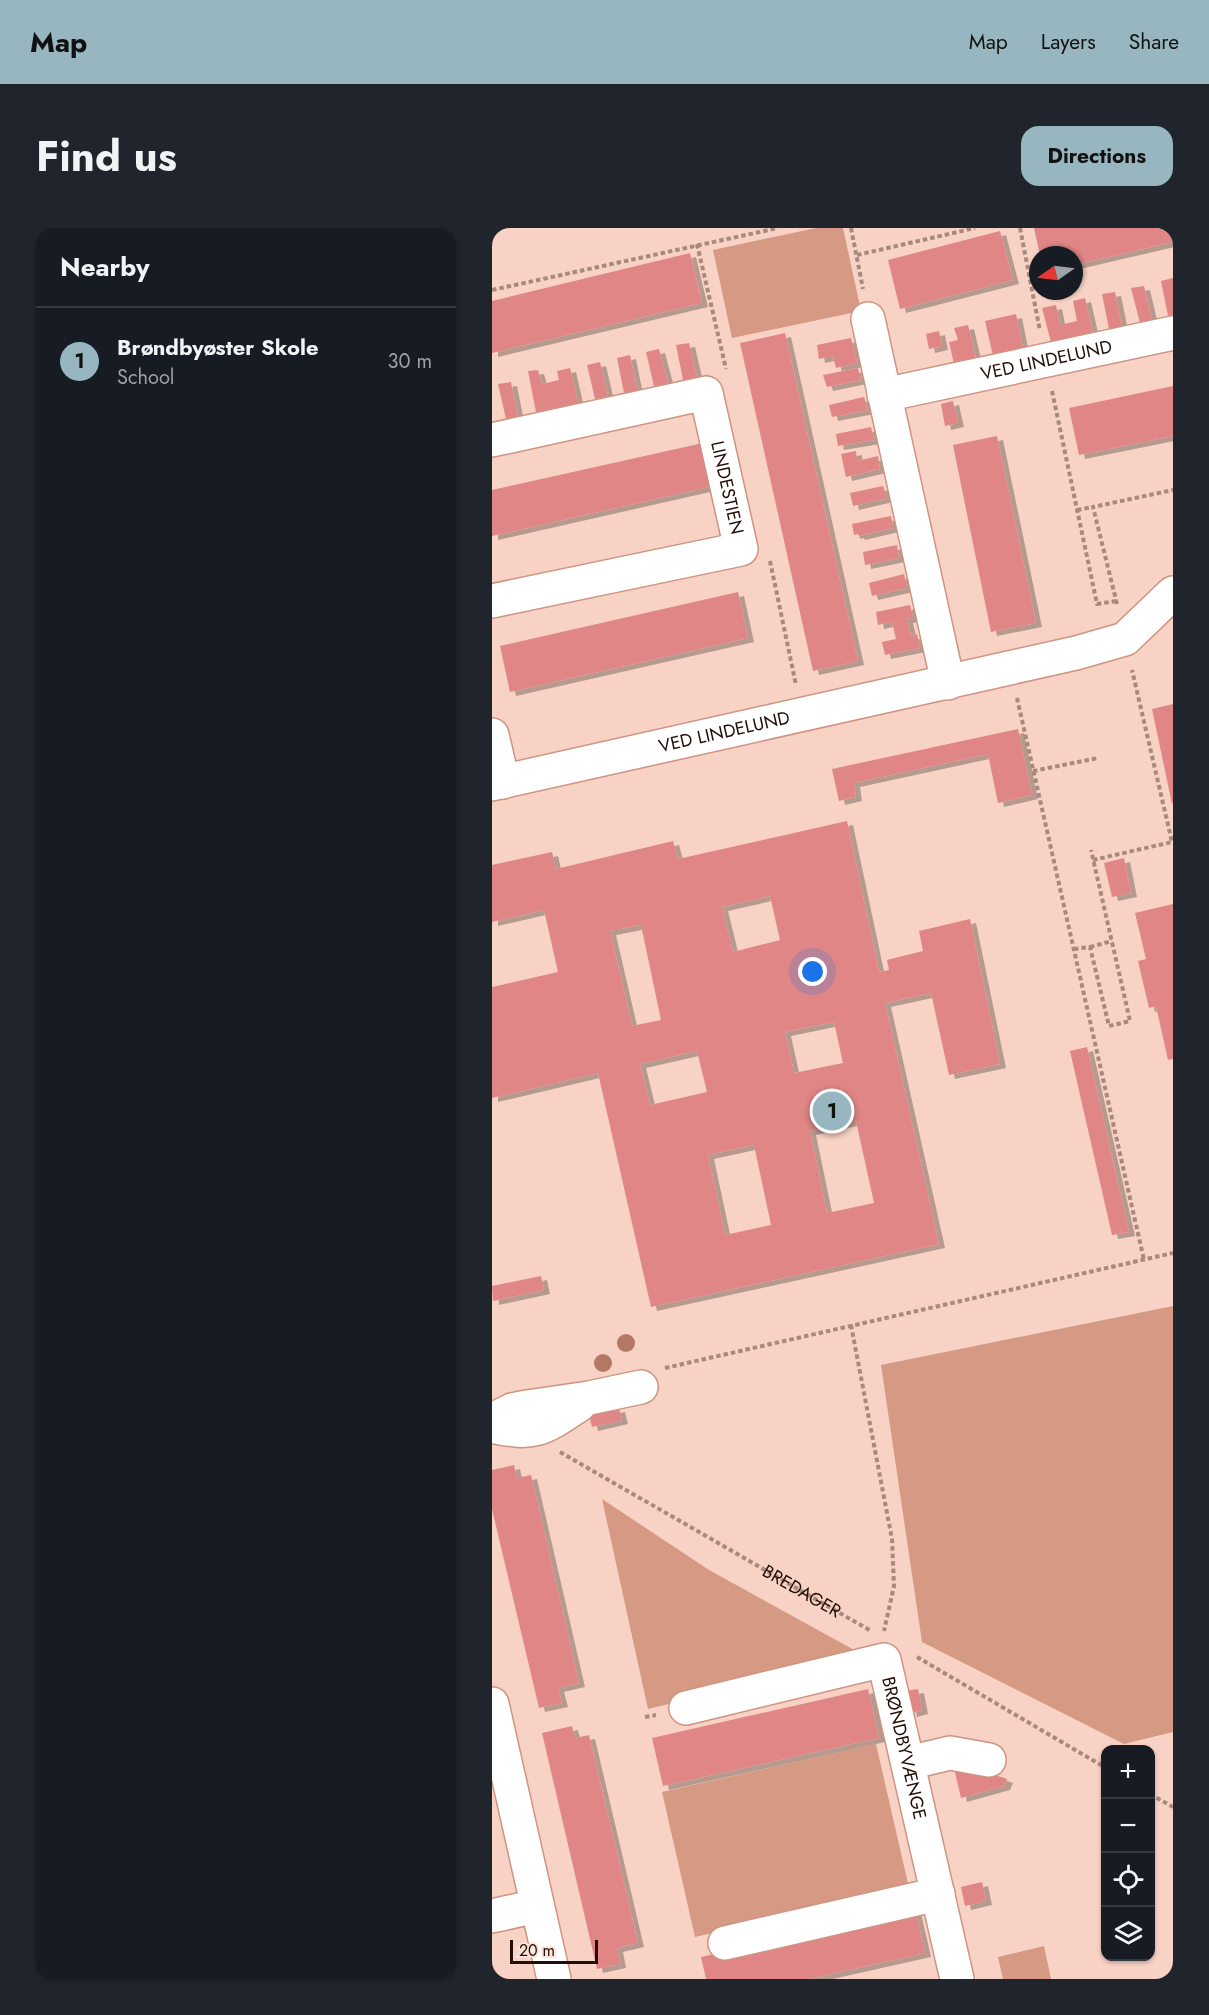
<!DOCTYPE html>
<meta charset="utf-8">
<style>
:root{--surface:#171b24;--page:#20242c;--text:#f1f3f6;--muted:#9ea1a6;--line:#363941;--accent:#97b6c0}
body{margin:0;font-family:Jost,sans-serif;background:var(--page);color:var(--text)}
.controls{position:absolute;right:18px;bottom:18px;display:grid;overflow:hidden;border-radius:12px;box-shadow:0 2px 4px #0004}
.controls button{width:54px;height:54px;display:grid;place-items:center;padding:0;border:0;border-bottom:2px solid var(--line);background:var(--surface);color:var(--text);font:30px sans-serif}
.compass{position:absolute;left:537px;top:18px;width:54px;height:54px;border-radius:50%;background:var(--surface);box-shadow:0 2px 4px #0004;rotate:256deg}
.scale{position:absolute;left:18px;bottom:15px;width:88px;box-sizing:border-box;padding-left:6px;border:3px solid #230e07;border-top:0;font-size:16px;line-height:21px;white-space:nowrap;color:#230e07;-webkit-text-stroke:4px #fce2d9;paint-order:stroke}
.you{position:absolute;left:321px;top:744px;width:21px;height:21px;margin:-15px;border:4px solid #fff;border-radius:50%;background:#1a73e8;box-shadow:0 0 0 9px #1a73e833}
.badge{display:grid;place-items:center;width:39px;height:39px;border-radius:50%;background:var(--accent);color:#111;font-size:20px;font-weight:700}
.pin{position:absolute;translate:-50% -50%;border:3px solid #fff;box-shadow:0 2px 6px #0006}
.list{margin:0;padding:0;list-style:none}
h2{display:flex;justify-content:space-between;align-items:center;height:78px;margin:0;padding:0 24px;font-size:26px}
h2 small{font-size:20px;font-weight:400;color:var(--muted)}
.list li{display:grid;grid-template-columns:39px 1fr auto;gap:18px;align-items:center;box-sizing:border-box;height:108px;padding:0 24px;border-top:2px solid var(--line)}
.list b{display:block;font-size:22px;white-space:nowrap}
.list p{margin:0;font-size:20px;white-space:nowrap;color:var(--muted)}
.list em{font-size:20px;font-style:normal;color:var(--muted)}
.icon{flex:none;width:33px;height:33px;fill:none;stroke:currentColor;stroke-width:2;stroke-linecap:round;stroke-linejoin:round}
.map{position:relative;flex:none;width:681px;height:1751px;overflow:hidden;border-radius:18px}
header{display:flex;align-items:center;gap:36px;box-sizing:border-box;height:84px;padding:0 30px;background:var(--accent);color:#111}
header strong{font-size:28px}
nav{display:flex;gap:33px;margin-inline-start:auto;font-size:21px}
.intro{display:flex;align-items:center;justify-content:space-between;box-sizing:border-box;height:144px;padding:0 36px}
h1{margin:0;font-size:42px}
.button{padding:15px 27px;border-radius:18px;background:var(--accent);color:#111;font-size:21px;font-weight:700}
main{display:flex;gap:36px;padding:0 36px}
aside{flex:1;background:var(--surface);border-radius:18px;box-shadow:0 2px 4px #0004}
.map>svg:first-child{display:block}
</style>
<header>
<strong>Map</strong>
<nav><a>Map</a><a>Layers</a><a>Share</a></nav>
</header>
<div class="intro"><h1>Find us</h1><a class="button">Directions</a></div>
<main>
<aside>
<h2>Nearby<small></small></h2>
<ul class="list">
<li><span class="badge">1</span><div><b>Brøndbyøster Skole</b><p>School</p></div><em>30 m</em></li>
</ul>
</aside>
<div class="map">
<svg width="681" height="1751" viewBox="0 0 681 1751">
<defs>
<filter id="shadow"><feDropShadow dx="6" dy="4" stdDeviation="0" flood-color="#0004"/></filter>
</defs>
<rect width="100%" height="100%" fill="#f8d2c5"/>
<!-- green -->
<path fill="#d69983" d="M324,0H351L369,83L240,110L221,22Z
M681,1078V1504L632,1516L430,1414L389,1137Z
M110,1271L217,1342L364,1423L369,1429L156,1481Z
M384,1516L417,1660L203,1709L170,1564Z
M552,1718L559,1751H511L506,1729Z"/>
<!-- building -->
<path fill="#e08686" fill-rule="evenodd" filter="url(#shadow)" d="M542,0H681V14L582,37V27H548Z
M508,3L521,52L408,81L396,32Z
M198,25L210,75L0,125V73Z
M681,50V87L676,88L669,53Z
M652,58L660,92L648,95L639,60Z
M623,64L630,98L617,101L610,66Z
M593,70L601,105L559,114L550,80L564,77L568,97L585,93L581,73Z
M524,86L531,121L501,128L493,93Z
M476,97L484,131L462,136L457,114L466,112L462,100Z
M447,103L450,118L437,121L434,106Z
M293,105L366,433L321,443L248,115Z
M359,110L365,135L344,140L341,128L327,131L325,117Z
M197,115L205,149L191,152L184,117Z
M167,121L176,155L162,158L154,124Z
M138,127L145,162L132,165L125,130Z
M108,134L116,168L103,171L95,137Z
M78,140L86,175L44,184L36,143L46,142L50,156L67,152L65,143Z
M366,140L369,152L335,159L331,147Z
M19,154L26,189L14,191L6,156Z
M681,158V208L587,227L577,180Z
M372,169L376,182L340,189L337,177Z
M461,173L466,195L453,198L449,176Z
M379,199L382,212L346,218L344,206Z
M505,208L544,395L499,404L461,217Z
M211,215L221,258L0,308V262Z
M364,223L365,233L386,228L388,241L354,249L349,226Z
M391,258L395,270L361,278L358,265Z
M399,288L401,300L367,308L366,306L362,307L360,296Z
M405,317L407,330L373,337L371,324Z
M412,346L415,360L380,368L377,355Z
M246,364L256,410L18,464L8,418Z
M418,377L421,390L415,391L419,408L425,406L428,420L393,427L390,414L404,411L400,394L386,397L384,384Z
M681,476V575L680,576L660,481Z
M526,501L540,567L506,575L496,526L362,555L364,569L347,573L340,541Z
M355,593L387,744L397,742L395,732L431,723L427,703L478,691L508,836L457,847L439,765L393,775L447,1016L159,1079L106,845L0,870V759L66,744L52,682L0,694V637L60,624L64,641L181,613L186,631ZM278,668L288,712L241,724L230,679ZM149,697L169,792L140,798L118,703ZM342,794L351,835L302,845L293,804ZM205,823L215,864L158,877L148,836ZM364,893L382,975L335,985L318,903ZM262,917L279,997L233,1007L216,927Z
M632,630L639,665L620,669L612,635Z
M681,676V831L676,832L664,778L657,780L646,733L654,731L643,685Z
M595,819L637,1004L620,1007L578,823Z
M49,1048L52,1062L1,1073L0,1058Z
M127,1180L130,1192L100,1199L97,1186Z
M22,1237L25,1250L39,1247L87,1455L66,1460L70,1475L47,1480L0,1281V1242Z
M376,1461L387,1510L171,1558L160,1510Z
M426,1461L430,1482L419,1485L414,1463Z
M80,1498L83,1510L97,1507L146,1715L125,1720L128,1736L105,1741L50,1505Z
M482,1540L515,1551L512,1558L469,1570L463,1544Z
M490,1654L494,1673L473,1678L469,1659Z
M423,1681L433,1725L317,1751H214L209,1729Z"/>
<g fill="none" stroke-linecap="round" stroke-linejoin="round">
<defs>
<g id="minor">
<path d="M376,91L456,455"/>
<path id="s2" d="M392,167L681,105"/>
<path id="s3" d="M0,212L214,165L249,321L0,373"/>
<path d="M0,507L11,554"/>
<path id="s4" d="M0,556L584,425L633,411L681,365"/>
<path d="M0,1192L20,1182L35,1179L97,1170L149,1159"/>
<path d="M0,1198C43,1208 51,1201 87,1177"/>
<path d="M0,1476L62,1751"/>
<path id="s5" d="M194,1480L392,1432L465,1751"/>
<path d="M416,1535L458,1525L497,1532"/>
<path d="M0,1688L45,1678"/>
<path d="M233,1715L446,1666"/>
</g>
</defs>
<!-- minor casing -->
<use href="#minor" stroke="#cf9480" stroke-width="36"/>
<!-- path -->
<g stroke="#a8897e" stroke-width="4" stroke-dasharray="4.5 3" stroke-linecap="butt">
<path d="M359,0L371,61"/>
<path d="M528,0L548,103"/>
<path d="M205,16L234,141"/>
<path d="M365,27L483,0"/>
<path d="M0,62L286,0"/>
<path d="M560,163L605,376L624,373"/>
<path d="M585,282L601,279"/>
<path d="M278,333L304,457"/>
<path d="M625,376L601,279L681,262"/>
<path d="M525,470L652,1032"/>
<path d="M541,543L606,530"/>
<path d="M601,632L680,614L640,442"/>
<path d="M598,719L620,713"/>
<path d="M582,721L598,719L617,798L638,793L599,622"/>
<path d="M359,1097L400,1311L402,1358L392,1403"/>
<path d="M173,1140L681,1025"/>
<path id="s1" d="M68,1224L379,1403"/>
<path d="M425,1429L614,1540"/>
<path d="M153,1489L164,1487"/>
<path d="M658,1566L681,1579"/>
</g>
<!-- minor -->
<use href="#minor" stroke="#fff" stroke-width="33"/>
</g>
<!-- trees -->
<g fill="#b47964">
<circle cx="134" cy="1115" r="9"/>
<circle cx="111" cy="1135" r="9"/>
</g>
<g text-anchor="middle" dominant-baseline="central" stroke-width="4.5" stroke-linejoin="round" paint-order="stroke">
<!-- street labels -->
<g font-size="18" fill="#230e07" stroke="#fce2d9">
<text stroke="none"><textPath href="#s2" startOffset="166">VED LINDELUND</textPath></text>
<text stroke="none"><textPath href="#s3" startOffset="316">LINDESTIEN</textPath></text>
<text stroke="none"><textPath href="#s4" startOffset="238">VED LINDELUND</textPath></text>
<text stroke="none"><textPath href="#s1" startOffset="279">BREDAGER</textPath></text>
<text stroke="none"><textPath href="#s5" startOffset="294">BRØNDBYVÆNGE</textPath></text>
</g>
</g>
</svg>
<div class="controls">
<button>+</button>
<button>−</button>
<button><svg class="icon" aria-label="locate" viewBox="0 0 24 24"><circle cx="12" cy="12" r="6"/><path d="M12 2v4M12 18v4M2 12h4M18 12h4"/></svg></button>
<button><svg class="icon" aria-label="layers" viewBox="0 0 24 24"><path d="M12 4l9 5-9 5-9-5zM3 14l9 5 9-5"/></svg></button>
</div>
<svg class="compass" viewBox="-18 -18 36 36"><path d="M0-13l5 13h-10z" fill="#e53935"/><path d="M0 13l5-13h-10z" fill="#9ea1a6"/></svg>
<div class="scale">20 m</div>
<div class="you"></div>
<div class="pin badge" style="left:340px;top:883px">1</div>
</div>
</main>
